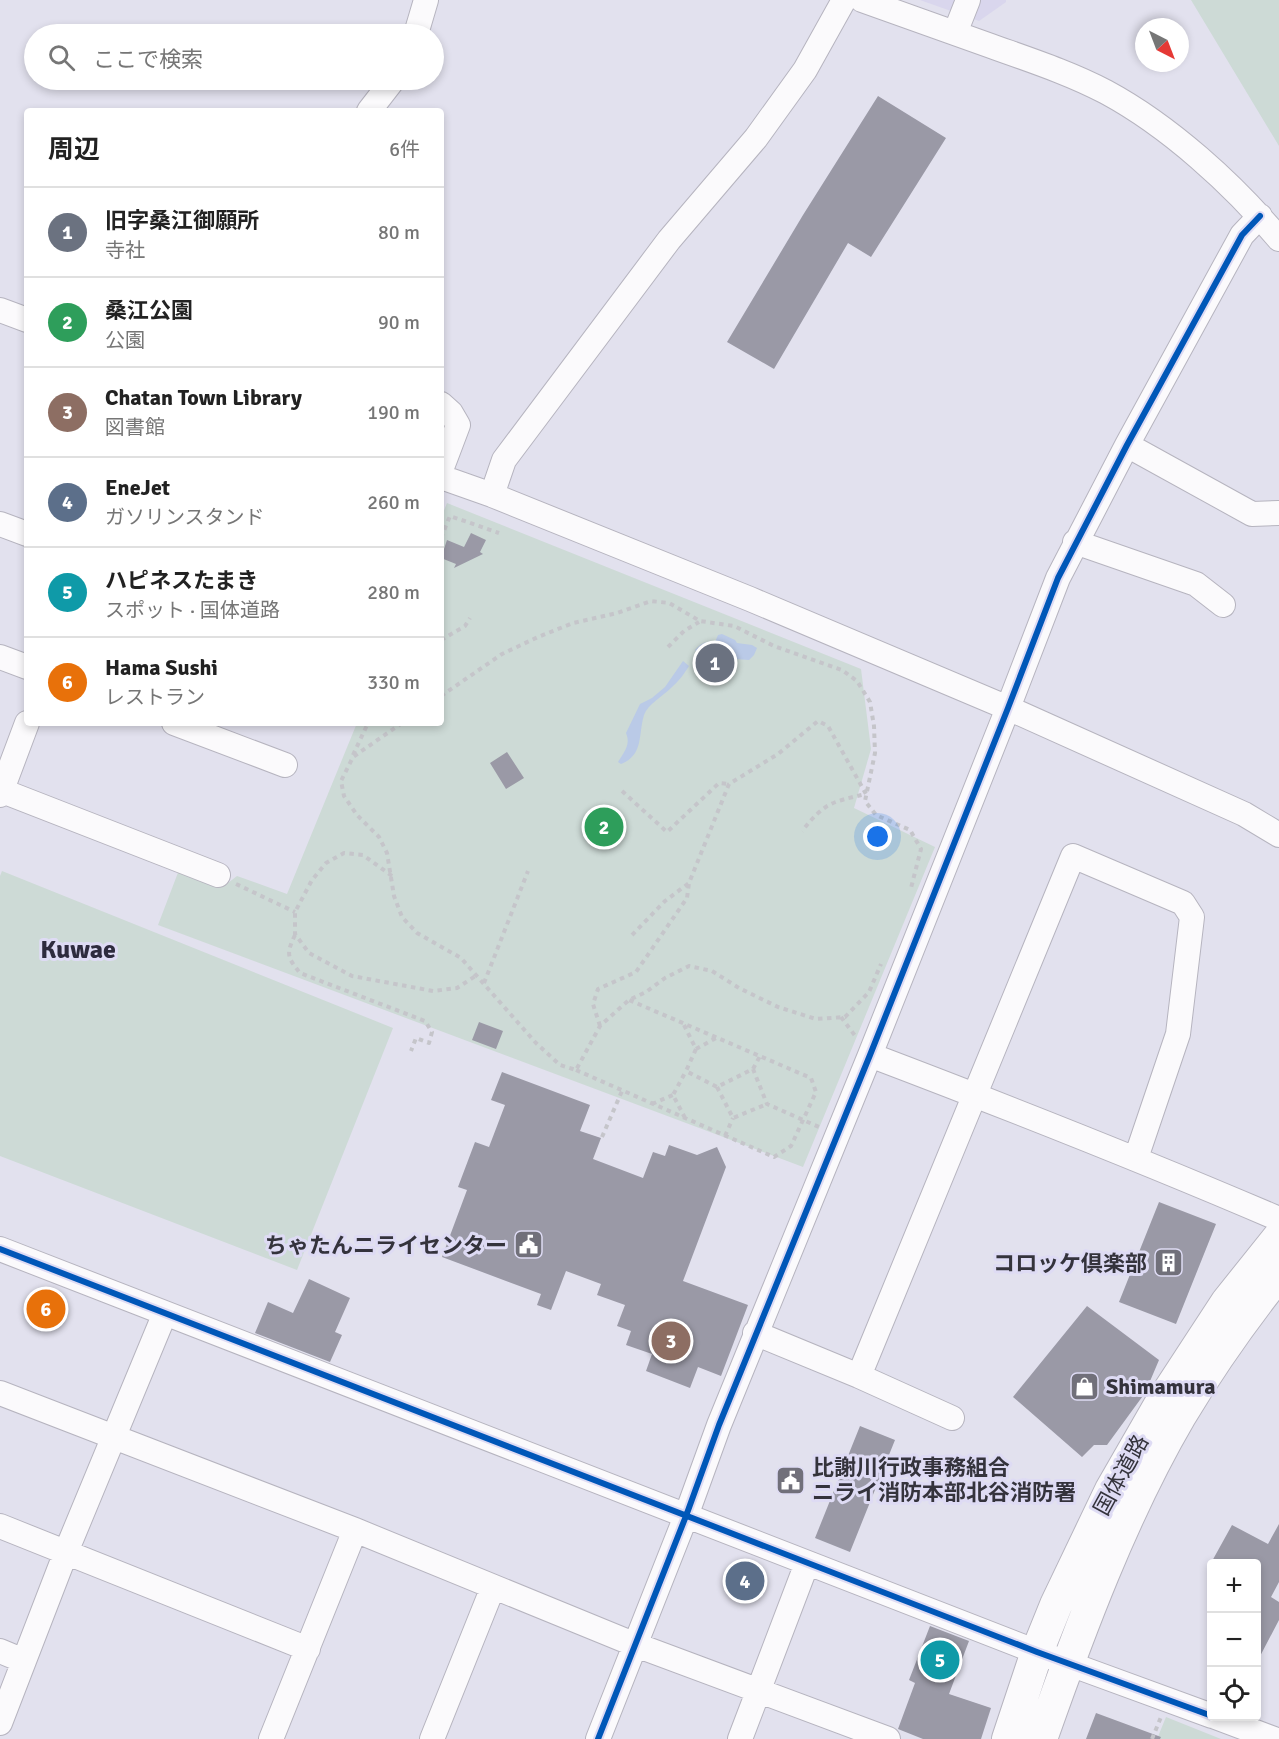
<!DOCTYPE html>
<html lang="ja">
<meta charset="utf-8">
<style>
:root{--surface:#fff;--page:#f6f6f6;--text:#222;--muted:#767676;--line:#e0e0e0;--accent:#ea580c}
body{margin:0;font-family:Signika,"Noto Sans JP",sans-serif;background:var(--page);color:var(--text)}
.controls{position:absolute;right:18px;bottom:18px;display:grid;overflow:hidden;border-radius:6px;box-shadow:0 3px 9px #0003}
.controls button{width:54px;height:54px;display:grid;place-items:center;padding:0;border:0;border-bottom:2px solid var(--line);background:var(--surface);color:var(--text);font:30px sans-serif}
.compass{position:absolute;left:1135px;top:18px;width:54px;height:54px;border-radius:50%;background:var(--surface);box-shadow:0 3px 9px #0003;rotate:138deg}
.you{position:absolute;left:878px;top:837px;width:21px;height:21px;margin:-15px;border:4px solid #fff;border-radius:50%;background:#1a73e8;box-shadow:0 0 0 9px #1a73e833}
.badge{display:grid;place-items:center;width:39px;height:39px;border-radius:50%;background:var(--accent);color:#fff;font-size:20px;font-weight:700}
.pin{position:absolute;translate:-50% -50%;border:3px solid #fff;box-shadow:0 2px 6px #0006}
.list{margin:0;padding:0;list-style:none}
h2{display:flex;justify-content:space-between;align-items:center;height:78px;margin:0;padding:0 24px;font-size:26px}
h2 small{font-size:20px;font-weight:400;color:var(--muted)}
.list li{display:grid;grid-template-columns:39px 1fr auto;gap:18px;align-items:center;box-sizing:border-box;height:90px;padding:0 24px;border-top:2px solid var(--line)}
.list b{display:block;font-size:22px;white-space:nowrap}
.list p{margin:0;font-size:20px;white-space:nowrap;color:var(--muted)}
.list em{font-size:20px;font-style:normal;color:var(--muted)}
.icon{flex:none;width:33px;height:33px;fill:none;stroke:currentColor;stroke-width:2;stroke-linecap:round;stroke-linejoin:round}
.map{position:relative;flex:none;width:1279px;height:1739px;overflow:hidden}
.search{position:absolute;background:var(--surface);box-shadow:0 3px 9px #0003;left:24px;top:24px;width:420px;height:66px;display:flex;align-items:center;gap:15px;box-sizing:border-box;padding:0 21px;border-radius:33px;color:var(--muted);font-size:22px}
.panel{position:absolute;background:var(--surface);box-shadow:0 3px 9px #0003;left:24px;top:108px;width:420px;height:618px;border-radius:6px}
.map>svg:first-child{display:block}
</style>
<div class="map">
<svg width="1279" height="1739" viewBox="0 0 1279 1739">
<rect width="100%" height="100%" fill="#e2e1ee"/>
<!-- built -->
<path fill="#d9d6ed" d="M920,0H1006V2L979,21Z"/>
<!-- green -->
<path fill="#cddad6" d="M1191,0H1279V146Z
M447,503L861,669L871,749L854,808L935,847L803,1167L158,925L179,870L224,886L237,876L287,894L357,723H441V518Z
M2,871L393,1028L297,1270L0,1156V876Z
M1166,1717L1221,1739H1157Z"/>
<!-- water -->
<path fill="#bacae7" d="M722,634L735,640L737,643L752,645L757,648L754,655L749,660L735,659L729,666L724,667L719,663L712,648L698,653L695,650C701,643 706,641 715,642L718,635Z
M683,661L689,666C684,674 679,681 671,688C663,696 648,704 644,715C638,735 644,755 621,764L618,762C624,752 631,745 626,733L640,704L652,698L665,687Z"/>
<!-- building -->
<path fill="#9a99a6" d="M878,96L946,138L871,257L848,243L774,369L727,342L803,215Z
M471,533L486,540L480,552L483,554L454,568L456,564L441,558L447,540L464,547Z
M507,752L524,778L506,789L490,763Z
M479,1022L503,1031L496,1049L472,1040Z
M502,1072L590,1105L580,1131L601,1138L593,1159L643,1178L653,1152L665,1156L669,1145L697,1155L717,1147L726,1167L683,1281L748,1305L721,1376L698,1367L690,1388L646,1371L652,1354L626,1345L631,1331L617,1326L625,1305L597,1295L601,1284L566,1271L551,1310L537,1305L541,1294L442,1257L467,1190L458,1187L475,1142L489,1147L505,1105L491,1100Z
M1159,1202L1216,1224L1176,1324L1119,1302Z
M309,1279L350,1298L335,1332L342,1335L330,1362L255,1333L268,1302L293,1313Z
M1087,1306L1159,1360L1145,1393L1107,1445H1094L1082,1457L1013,1397Z
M860,1426L895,1440L850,1552L815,1538Z
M1279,1524V1582L1271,1597L1279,1602V1620L1257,1662V1563H1211L1232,1525L1268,1544Z
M930,1626L969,1641L949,1694L991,1708L981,1739H923L898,1729L915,1683L909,1680Z
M1096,1713L1161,1737L1160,1739H1086Z"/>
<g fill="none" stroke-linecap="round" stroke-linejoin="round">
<defs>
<path id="minor" d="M862,0C905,15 948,31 991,46C1030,60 1070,73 1106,92C1169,126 1233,184 1279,239
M955,33L968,0
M416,34L426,0
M369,111L393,80
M0,310L27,320
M441,404L451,413L458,425L441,470
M1127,445L1252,514L1279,513
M441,477L492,495L750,599L1008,708L1244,814L1279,835
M492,495L504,460L669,240L756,138L805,70L844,0
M0,524L27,534
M1075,542L1196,584L1223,605
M0,657L27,667
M174,723L285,765
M0,790L218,875
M0,795L27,723
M870,1055C1007,1107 1144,1161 1279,1219
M0,1249L1037,1652L1212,1716
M755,1333L859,1376L1073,856L1183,903L1192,917L1178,1034L1136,1158
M859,1376L952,1418
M0,1393L355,1530L636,1645L888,1739
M0,1526L308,1649
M0,1651L24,1661
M1213,1716L1274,1739
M0,1723L66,1552L165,1313
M271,1739L355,1530
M432,1739L493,1587
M598,1739L686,1516L719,1425L870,1055L1008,708L1058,578L1127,445L1242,235L1260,216
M740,1739L807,1563"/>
<path id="major" d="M1008,1739L1037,1652L1056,1605L1111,1490L1161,1403L1193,1354L1227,1302L1279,1237
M1041,1739C1079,1631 1122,1515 1180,1416C1210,1366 1243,1319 1279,1274"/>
</defs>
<!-- minor casing -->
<use href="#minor" stroke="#b6b4bf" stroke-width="26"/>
<!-- major casing -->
<use href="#major" stroke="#b6b4bf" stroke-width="34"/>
<!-- path -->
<path stroke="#c5c5ca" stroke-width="4" stroke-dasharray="4.5 4.5" stroke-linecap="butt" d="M441,538L450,516L499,533
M441,640L465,626L470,618
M668,647L684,631L699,622
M441,696L502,654L538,637L573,623L617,613L651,601L669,603L700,621L734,626L774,646L842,670L857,681L870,702L874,726L875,753L865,801L876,815L910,830L921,849L911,888
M402,723L353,757L341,781L344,796L357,815L379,837L387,853L394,896L402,917L417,933L461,958L536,1043L560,1065L576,1070L600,1026L629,1000L646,992L665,978L689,966L712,971L739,988L778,1007L816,1019L845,1017L869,992L881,964
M353,755L368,723
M622,791L667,832L719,783L729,784
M392,876L363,855L344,853L326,863L312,880L295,912V934L309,953L352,976L433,991L457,988L477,975
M236,884L295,912
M295,935C286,954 287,957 300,973L425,1021L432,1032L429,1043L416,1038L411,1051
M632,935L665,901L689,883
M484,983L528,871
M841,1017L856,1037
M684,1025L696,1049L686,1071L717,1087L753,1069L767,1104L819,1127
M600,1026L593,1004L598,989L636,972L687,898L689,883L729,784L778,754L818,721L828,726L866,794C832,802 825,802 802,831
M696,1049L716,1038
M753,1069L760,1056
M576,1070L774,1157L791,1146L816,1092L811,1078L629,1000
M717,1087L733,1118L767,1104
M652,1104L673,1095
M685,1118L673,1095L686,1071
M725,1136L733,1118
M602,1137L622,1091
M1152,1739L1161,1717"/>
<!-- minor -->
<use href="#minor" stroke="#fbfafc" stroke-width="24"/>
<!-- major -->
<use href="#major" stroke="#fbfafc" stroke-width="32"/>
<defs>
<path id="cycleway" d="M0,1249L1037,1652L1212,1716
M598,1739L686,1516L719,1425L870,1055L1008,708L1058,578L1127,445L1242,235L1260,216"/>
</defs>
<!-- cycleway casing -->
<use href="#cycleway" stroke="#dedbf4" stroke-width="10"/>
<!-- cycleway -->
<use href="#cycleway" stroke="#0057b8" stroke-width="6"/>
</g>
<!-- icons -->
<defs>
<symbol id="civic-square" viewBox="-11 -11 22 22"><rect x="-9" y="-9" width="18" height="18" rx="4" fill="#71707a" stroke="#dedbf4"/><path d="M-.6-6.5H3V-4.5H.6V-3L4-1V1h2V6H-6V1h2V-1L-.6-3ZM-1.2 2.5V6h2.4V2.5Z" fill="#fff"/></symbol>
<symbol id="building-square" viewBox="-11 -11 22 22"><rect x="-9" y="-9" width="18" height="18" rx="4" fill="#71707a" stroke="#dedbf4"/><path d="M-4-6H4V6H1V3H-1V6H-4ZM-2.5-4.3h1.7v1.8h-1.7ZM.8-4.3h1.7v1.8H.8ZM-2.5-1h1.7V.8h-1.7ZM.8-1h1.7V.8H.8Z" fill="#fff"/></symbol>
<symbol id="shop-square" viewBox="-11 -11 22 22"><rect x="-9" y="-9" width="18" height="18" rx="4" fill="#71707a" stroke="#dedbf4"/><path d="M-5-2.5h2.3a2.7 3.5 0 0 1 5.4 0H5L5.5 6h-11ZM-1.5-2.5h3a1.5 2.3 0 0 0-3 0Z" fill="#fff"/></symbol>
</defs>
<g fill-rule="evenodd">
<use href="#civic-square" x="512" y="1228" width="33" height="33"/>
<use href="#building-square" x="1152" y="1246" width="33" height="33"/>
<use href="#shop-square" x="1068" y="1370" width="33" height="33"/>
<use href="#civic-square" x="774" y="1464" width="33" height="33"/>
</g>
<g text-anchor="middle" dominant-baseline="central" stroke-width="6" stroke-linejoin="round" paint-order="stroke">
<!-- poi labels -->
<g font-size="22" font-weight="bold" fill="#34333c" stroke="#dedbf4" text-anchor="end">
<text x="507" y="1245">ちゃたんニライセンター</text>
<text x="1147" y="1263">コロッケ倶楽部</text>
<text x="1106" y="1386" text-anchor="start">Shimamura</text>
<text x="812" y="1467" text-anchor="start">比謝川行政事務組合<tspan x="812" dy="25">ニライ消防本部北谷消防署</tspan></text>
</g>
<!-- street labels -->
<g font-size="22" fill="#34333c" stroke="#dedbf4">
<text transform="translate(1121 1475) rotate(-61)">国体道路</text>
</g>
<!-- quarter labels -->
<g font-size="26" font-weight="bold" fill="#2e2b3e" stroke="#dedbf4">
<text x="78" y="950">Kuwae</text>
</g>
</g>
</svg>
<div class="controls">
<button>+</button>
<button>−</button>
<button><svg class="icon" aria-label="locate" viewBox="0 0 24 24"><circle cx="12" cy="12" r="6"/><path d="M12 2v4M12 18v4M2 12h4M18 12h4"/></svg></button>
</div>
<svg class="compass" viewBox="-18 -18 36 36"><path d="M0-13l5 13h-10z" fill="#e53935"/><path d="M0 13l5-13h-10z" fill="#767676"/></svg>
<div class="you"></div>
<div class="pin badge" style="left:715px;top:663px;background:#6b7280">1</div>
<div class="pin badge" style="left:604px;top:827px;background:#2e9e5b">2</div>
<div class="pin badge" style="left:671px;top:1341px;background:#8d6e63">3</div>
<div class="pin badge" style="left:745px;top:1581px;background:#5c6f8a">4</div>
<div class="pin badge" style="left:940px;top:1660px;background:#0f9aa8">5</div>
<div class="pin badge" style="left:46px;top:1309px;background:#e8710a">6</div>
<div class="search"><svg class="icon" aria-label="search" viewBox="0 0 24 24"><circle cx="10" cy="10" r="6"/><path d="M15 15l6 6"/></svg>ここで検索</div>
<section class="panel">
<h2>周辺<small>6件</small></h2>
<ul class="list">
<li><span class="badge" style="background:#6b7280">1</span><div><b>旧字桑江御願所</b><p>寺社</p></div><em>80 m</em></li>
<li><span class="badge" style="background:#2e9e5b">2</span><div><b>桑江公園</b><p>公園</p></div><em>90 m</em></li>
<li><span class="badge" style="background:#8d6e63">3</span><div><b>Chatan Town Library</b><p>図書館</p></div><em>190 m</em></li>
<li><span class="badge" style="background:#5c6f8a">4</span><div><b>EneJet</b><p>ガソリンスタンド</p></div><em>260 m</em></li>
<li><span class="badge" style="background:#0f9aa8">5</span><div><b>ハピネスたまき</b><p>スポット · 国体道路</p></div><em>280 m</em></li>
<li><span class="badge" style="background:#e8710a">6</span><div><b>Hama Sushi</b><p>レストラン</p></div><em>330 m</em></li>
</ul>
</section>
</div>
